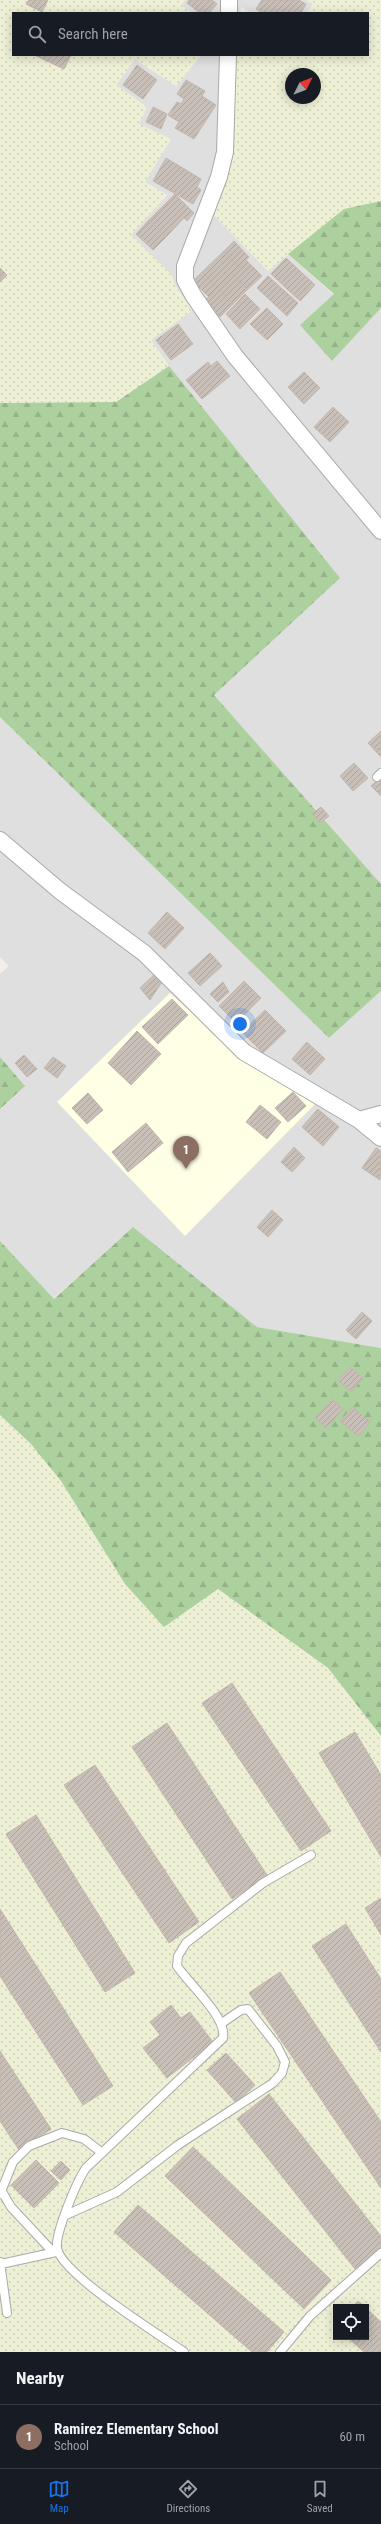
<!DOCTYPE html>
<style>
:root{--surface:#171b24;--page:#242831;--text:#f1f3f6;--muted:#9ea1a6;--line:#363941;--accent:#1a73e8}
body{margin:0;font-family:"Roboto Condensed",sans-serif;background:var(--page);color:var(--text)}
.controls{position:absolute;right:12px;bottom:12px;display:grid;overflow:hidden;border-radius:0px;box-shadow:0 2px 10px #0003}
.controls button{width:36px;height:36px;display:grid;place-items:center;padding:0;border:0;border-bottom:1px solid var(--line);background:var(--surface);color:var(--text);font:20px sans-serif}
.compass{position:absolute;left:285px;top:68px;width:36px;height:36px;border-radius:50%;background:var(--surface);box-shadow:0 2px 10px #0003;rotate:48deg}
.you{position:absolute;left:240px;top:1024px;width:14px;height:14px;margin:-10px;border:3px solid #fff;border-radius:50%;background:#1a73e8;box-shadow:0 0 0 6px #1a73e833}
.badge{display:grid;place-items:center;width:26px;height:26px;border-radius:50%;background:var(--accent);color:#fff;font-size:13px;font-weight:700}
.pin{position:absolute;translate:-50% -33px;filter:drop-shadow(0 1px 2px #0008)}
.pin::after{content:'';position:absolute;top:21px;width:14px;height:12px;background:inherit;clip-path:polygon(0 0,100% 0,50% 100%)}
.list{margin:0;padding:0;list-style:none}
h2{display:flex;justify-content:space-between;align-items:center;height:52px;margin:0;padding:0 16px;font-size:17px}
h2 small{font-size:13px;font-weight:400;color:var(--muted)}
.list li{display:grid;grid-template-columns:26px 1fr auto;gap:12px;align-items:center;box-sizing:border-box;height:64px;padding:0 16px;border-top:1px solid var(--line)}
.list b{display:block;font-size:15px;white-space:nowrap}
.list p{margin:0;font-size:13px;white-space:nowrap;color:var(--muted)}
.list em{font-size:13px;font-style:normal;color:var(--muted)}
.icon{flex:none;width:22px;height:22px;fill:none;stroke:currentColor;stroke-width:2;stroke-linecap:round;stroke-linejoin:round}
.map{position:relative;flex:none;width:381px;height:2352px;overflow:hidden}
.search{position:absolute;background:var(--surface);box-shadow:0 2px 10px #0003;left:12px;right:12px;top:12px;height:44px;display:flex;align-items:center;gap:10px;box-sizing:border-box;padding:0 14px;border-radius:0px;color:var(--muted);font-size:15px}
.sheet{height:116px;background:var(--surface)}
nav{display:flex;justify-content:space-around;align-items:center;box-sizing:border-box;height:56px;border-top:1px solid var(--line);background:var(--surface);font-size:11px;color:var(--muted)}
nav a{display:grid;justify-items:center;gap:2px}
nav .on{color:var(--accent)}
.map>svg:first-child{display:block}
</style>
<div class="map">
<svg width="381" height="2352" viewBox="0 0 381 2352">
<defs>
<pattern id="farmland-dots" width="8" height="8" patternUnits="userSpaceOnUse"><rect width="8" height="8" fill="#eef0d5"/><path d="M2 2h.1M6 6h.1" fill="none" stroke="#ccceb7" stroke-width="1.8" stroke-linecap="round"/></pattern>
<pattern id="forest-firs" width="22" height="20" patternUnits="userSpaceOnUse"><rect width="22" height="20" fill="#add19e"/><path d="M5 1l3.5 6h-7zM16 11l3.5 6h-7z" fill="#95b388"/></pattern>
<pattern id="building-hatch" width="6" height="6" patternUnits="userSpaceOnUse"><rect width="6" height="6" fill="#c7bfb8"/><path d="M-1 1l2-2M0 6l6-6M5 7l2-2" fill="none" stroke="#aba49e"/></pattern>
</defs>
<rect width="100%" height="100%" fill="#f2efe9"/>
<!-- residential -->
<path fill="#e0dfdf" d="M185,0H307L313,4L307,13H251L241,7L240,13H192L181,5Z
M201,55H235L211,212L268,271L288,254L334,295L332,361L381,308V884L214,695L339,578L169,366L151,340L192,310L175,285L171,274L130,235L167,195L145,182L139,124L116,85L135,59L176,86Z
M0,717L329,1038L381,991V1348L257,1327L133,1227L53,1299L0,1241V1109L25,1086L0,1057V974L9,966L0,957Z"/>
<!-- education -->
<path fill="#ffffe5" d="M170,993L241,1057L317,1102L185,1236L57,1102Z"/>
<!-- farmland -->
<path fill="url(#farmland-dots)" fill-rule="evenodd" d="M0,0H185L181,5L192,13H13V55H201L176,86L135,59L116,85L147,107L139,124L171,139L145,182L167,195L131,235L171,274L175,285L192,311L151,340L169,366L116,402L0,403Z
M307,0H381V201L344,209L268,271L211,212L235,55H368V13H307L313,4ZM291,74H315V98H291Z
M0,1416L31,1444L61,1481L93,1533L163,1627L218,1589L328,1668L381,1736V2352H0ZM336,2307H366V2337H336Z"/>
<!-- forest -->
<path fill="url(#forest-firs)" d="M381,201V308L332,361L300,325L334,294L288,254L344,209Z
M169,366L340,578L214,695L381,884V991L329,1038L0,717V403L116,402Z
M0,1057L25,1086L0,1109Z
M133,1227L257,1327L381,1348V1736L328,1668L218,1589L164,1627L125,1584L61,1481L31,1444L0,1415V1241L54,1299Z"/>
<!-- building -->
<path fill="url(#building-hatch)" stroke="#c4b6ab" d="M29,0H48L42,12L26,4Z
M189,0H212L217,4L209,13H200L187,3Z
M262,0H299L306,4L301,13H263L256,9Z
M34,55H71L64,69Z
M137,65L157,80L143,99L123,85Z
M186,80L205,91L202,96L216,105L194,139L175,128L179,122L168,115L177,102L181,104L184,99L177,94Z
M153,107L167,114L161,129L146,122Z
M166,158L201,179L197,187L201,190L193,204L153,181Z
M175,194L194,213L187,221L184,218L166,237L149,220Z
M149,220L166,237L153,250L136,234Z
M234,241L249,257L239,267L223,252Z
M223,252L239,267L218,288L202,272Z
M286,258L315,285L300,301L271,274Z
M246,260L262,276L247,290L232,274Z
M0,268L7,275L0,282Z
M202,272L218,288L209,297L193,281Z
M232,274L247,290L233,304L218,288Z
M268,276L298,303L287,316L257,288Z
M218,288L233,304L220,317L204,301Z
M245,294L260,309L240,329L226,314Z
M267,308L283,324L267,340L250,324Z
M178,324L193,344L171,360L156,340Z
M217,361L230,376L202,399L186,380L208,362L211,366Z
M304,372L320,388L304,404L288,387Z
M333,407L349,422L330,442L314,427Z
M381,731V757L368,743Z
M354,763L368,778L353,791L340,776Z
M381,777V796L371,786Z
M321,807L329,816L320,823L312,814Z
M167,912L184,928L165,949L148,933Z
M210,953L222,966L200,986L188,973Z
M155,974L162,982L150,1000L140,988Z
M244,981L261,998L236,1023L219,1006Z
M223,982L229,992L218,1002L210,994Z
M172,999L188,1015L158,1044L142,1027Z
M265,1010L286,1031L263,1053L242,1032Z
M137,1031L161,1054L131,1085L108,1063Z
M307,1042L325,1059L310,1075L292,1059Z
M24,1055L37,1069L27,1077L15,1063Z
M53,1057L66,1066L57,1078L44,1068Z
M293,1092L306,1106L288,1122L275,1108Z
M88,1093L103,1110L87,1124L72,1108Z
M260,1105L281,1122L267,1139L246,1122Z
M318,1109L339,1127L323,1146L302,1127Z
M146,1123L163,1143L128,1172L112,1152Z
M294,1147L305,1158L292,1172L281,1162Z
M376,1148L381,1151L380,1180L362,1168Z
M272,1210L283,1220L268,1237L257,1227Z
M362,1312L372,1321L356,1339L346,1330Z
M350,1367L363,1378L351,1392L338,1380Z
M332,1399L343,1409L326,1428L315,1418Z
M353,1407L370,1422L358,1436L340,1421Z
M232,1683L331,1831L301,1851L202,1703Z
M167,1723L267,1875L232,1899L132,1747Z
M355,1732L381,1775V1857L319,1753Z
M95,1765L199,1922L169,1943L64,1785Z
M36,1815L135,1973L105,1992L6,1834Z
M381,1898V1935L365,1908Z
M0,1909L113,2086L83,2105L0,1976Z
M346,1924L381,1979V2052L312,1946Z
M280,1972L381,2122V2188L249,1993Z
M171,2005L181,2018L190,2012L213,2042L167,2078L143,2048L160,2035L150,2022Z
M0,2051L51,2129L19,2150L0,2121Z
M226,2053L255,2085L236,2103L207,2070Z
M269,2094L381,2236V2248L355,2269L237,2119Z
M193,2147L331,2280L304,2309L165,2176Z
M36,2160L59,2183L34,2208L11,2185Z
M61,2161L70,2170L61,2180L51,2171Z
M138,2205L284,2332L267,2352H252L114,2232Z
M358,2301L365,2307H352Z
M366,2308L381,2322V2352H364L347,2337H366Z"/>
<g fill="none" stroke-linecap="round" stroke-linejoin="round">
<defs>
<path id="service" d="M377,777L381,773
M1,2190L11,2207L53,2252
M0,2194L13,2162L29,2146L62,2133L84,2139L101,2152
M66,2215L117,2192L178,2145L273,2083L282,2073L285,2062L277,2046L248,2009L241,2010L222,2023
M0,2262L7,2313
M1,2264L56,2252
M184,2352C160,2335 61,2274 57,2248C55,2233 77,2181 86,2168L223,2038C227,2017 189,1984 177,1966L178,1956L186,1943L263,1883L311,1855
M280,2352L310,2316L381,2253"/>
<path id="minor" d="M229,13V0
M228,55L225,152L219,177L185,266V280L193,295L235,356L381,531
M0,840L60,891L144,953L244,1052L359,1120L381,1138
M359,1120L381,1114"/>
</defs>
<!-- service casing -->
<use href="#service" stroke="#a9a9a9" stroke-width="10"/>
<!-- minor casing -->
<use href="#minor" stroke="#a9a9a9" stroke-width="18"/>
<!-- service -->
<use href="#service" stroke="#fff" stroke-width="8"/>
<!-- minor -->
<use href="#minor" stroke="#fff" stroke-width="16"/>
</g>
</svg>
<div class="controls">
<button><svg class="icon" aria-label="locate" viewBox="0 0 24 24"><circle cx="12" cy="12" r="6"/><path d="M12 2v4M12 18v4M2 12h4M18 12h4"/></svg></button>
</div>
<svg class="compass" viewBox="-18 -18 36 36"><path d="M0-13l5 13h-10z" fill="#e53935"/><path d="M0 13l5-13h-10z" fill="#9ea1a6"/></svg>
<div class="you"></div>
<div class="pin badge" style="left:186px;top:1169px;background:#8d6e63">1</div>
<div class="search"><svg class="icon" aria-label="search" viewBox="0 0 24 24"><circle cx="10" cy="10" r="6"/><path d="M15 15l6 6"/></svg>Search here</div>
</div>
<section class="sheet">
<h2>Nearby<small></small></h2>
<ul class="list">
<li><span class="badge" style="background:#8d6e63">1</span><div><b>Ramirez Elementary School</b><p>School</p></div><em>60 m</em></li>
</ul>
</section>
<nav>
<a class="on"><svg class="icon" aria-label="map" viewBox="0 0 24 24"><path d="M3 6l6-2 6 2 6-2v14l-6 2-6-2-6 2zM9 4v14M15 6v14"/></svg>Map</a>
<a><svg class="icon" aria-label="directions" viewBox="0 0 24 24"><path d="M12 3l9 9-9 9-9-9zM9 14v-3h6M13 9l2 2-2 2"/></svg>Directions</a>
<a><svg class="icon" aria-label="saved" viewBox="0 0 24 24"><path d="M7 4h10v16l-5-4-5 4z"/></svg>Saved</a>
</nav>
